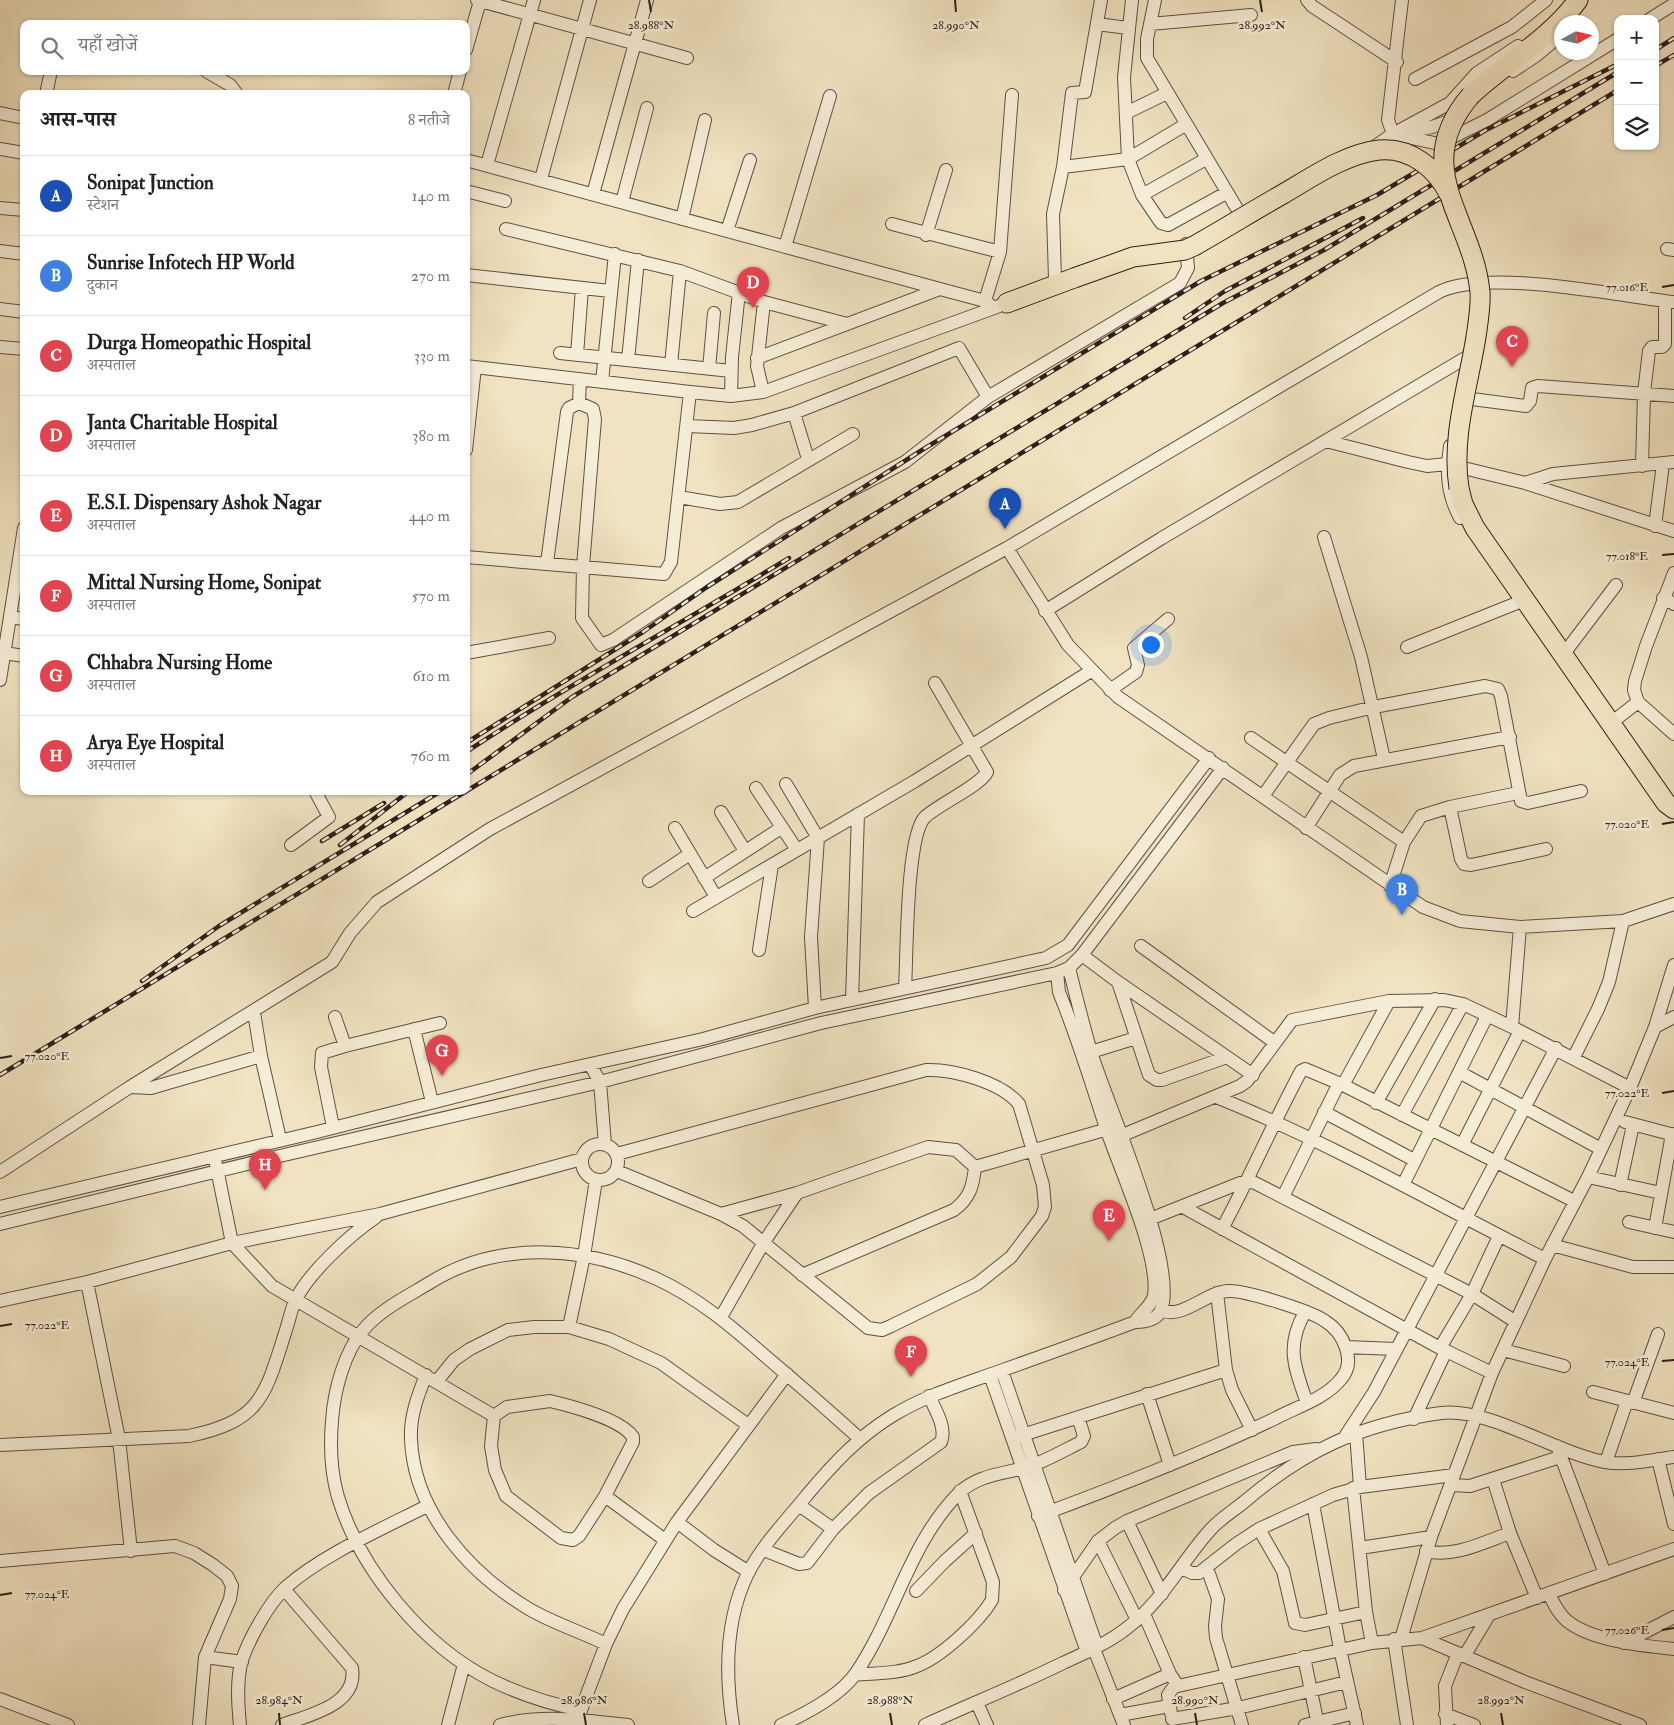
<!DOCTYPE html>
<html lang="hi">
<meta charset="utf-8">
<style>
:root{--surface:#fff;--page:#f6f6f6;--text:#222;--muted:#767676;--line:#e0e0e0;--accent:#ea580c}
body{margin:0;font-family:"IM FELL Double Pica","Noto Serif Devanagari",serif;background:var(--page);color:var(--text)}
.controls{position:absolute;right:15px;top:15px;display:grid;overflow:hidden;border-radius:10px;box-shadow:0 1px 4px #0004}
.controls button{width:45px;height:45px;display:grid;place-items:center;padding:0;border:0;border-bottom:1px solid var(--line);background:var(--surface);color:var(--text);font:25px sans-serif}
.compass{position:absolute;left:1554px;top:15px;width:45px;height:45px;border-radius:50%;background:var(--surface);box-shadow:0 1px 4px #0004;rotate:82deg}
.you{position:absolute;left:1150px;top:644px;width:18px;height:18px;margin:-12px;border:4px solid #fff;border-radius:50%;background:#1a73e8;box-shadow:0 0 0 8px #1a73e833}
.badge{display:grid;place-items:center;width:32px;height:32px;border-radius:50%;background:var(--accent);color:#fff;font-size:16px;font-weight:700}
.pin{position:absolute;translate:-50% -41px;filter:drop-shadow(0 1px 2px #0008)}
.pin::after{content:'';position:absolute;top:26px;width:18px;height:15px;background:inherit;clip-path:polygon(0 0,100% 0,50% 100%)}
.list{margin:0;padding:0;list-style:none}
h2{display:flex;justify-content:space-between;align-items:center;height:65px;margin:0;padding:0 20px;font-size:21px}
h2 small{font-size:16px;font-weight:400;color:var(--muted)}
.list li{display:grid;grid-template-columns:32px 1fr auto;gap:15px;align-items:center;box-sizing:border-box;height:80px;padding:0 20px;border-top:1px solid var(--line)}
.list b{display:block;font-size:19px;white-space:nowrap}
.list p{margin:0;font-size:16px;white-space:nowrap;color:var(--muted)}
.list em{font-size:16px;font-style:normal;color:var(--muted)}
.icon{flex:none;width:28px;height:28px;fill:none;stroke:currentColor;stroke-width:2;stroke-linecap:round;stroke-linejoin:round}
.map{position:relative;flex:none;width:1674px;height:1725px;overflow:hidden}
.search{position:absolute;background:var(--surface);box-shadow:0 1px 4px #0004;left:20px;top:20px;width:450px;height:55px;display:flex;align-items:center;gap:12px;box-sizing:border-box;padding:0 18px;border-radius:10px;color:var(--muted);font-size:19px}
.panel{position:absolute;background:var(--surface);box-shadow:0 1px 4px #0004;left:20px;top:90px;width:450px;height:705px;border-radius:10px}
.map>svg:first-child{display:block}
</style>
<div class="map">
<svg width="1674" height="1725" viewBox="0 0 1674 1725">
<rect width="100%" height="100%" fill="#f1e3c1"/>
<filter id="stains"><feTurbulence type="fractalNoise" baseFrequency=".004" numOctaves="4"/><feColorMatrix values="0 0 0 0 .2 0 0 0 0 .09 0 0 0 0 .02 0 0 0 .5 -.17"/></filter>
<radialGradient id="worn" r=".72"><stop offset=".6" stop-color="#630" stop-opacity="0"/><stop offset="1" stop-color="#630" stop-opacity=".3"/></radialGradient>
<g fill="none" stroke-linecap="round" stroke-linejoin="round">
<defs>
<path id="minor" d="M477,0L687,58
M1132,0L1124,77L1128,159L1142,195L1161,223L1168,225L1226,193
M1155,0L1147,39V58L1239,212
M1307,0L1312,6L1397,62
M1650,19L1674,4
M1097,24L1128,28
M1150,24L1251,15
M466,50L480,1
M206,71L230,85L237,94
M1513,71L1537,55L1562,34
M1415,79L1512,27L1546,0
M46,94L51,71
M454,94L460,71
M0,113L24,118
M1126,113L1167,93
M1407,132L1432,127L1458,118
M1393,134L1439,144L1487,120L1618,39
M1393,134L1388,120L1402,0
M0,149L24,153
M1371,151L1374,147L1393,134L1450,103L1477,73L1518,46
M466,160L940,289L985,301L994,308
M487,165L534,0
M1063,167L1128,159L1185,125
M541,179L590,0
M466,191L505,201
M593,194L647,0
M1142,195L1206,159
M622,202L647,108
M0,208L24,210
M682,219L705,120
M892,224L1000,252
M506,229L680,271L764,302L847,324
M727,231L750,160
M926,235L946,170
M785,247L830,96
M1667,249L1674,250
M0,251L24,254
M466,275L610,291
M1055,279L1053,214L1063,167L1072,93L1085,92L1101,0
M985,301L1000,252L1012,95
M0,309L24,312
M0,347L24,349
M560,353L731,371
M577,355L582,288
M757,358L940,289
M628,360L638,260
M671,365L680,271
M466,366L690,392L731,396L763,392L994,308L1007,303L1010,298
M709,369L714,313
M580,379L579,403L593,409L595,419L583,566L582,618L601,645L613,640L781,528L905,462L988,397L1180,283L1188,268L1186,244
M602,382L615,254
M763,392L757,366L764,302
M731,396L732,357L739,292
M1472,399L1526,406L1530,401L1532,388L1538,386L1674,396
M794,413L808,459
M687,426L734,428L752,425L794,413L959,348L988,397
M1326,441L1408,462L1427,466L1447,464L1525,483L1674,531
M1450,446C1446,472 1447,494 1460,518
M466,450L475,367
M1642,466L1644,393L1649,351L1652,347H1662L1665,344V301
M1525,483L1553,474L1674,462
M679,497L720,504L738,502L853,434
M1655,526L1663,464
M1324,537L1361,657L1384,759
M1007,548L1068,645L1118,697L1423,907L1460,921L1520,927L1623,921L1674,904
M466,557L664,574L671,562L690,392
M547,563L567,412L569,408L579,403
M1674,573L1646,646L1635,681L1634,690L1638,702L1674,734
M1663,598L1674,604
M1045,611L1162,538L1467,357
M10,617L24,619
M1407,647L1517,603
M1566,651L1616,585
M4,653L24,656
M466,653L549,638
M0,680L24,528
M1110,690L1136,672L1138,665L1134,648L1168,619
M1611,723L1638,702
M1251,738L1404,842
M786,784L818,838L811,937L815,1008
M756,788L797,850
M1263,796L1314,724L1329,718L1374,707L1485,686L1498,689L1501,696L1521,801L1528,803L1581,791
M1450,807L1461,859L1464,864L1471,865L1546,849
M721,812L745,851
M675,828L716,897
M1306,828L1340,775L1354,766L1510,737
M291,845L329,817L315,791
M704,878L781,828
M649,881L690,854
M1390,886L1404,842L1421,816L1450,807L1518,793
M693,911L915,781L1091,671
M1141,946L1274,1042
M759,950L772,865
M1082,955L1118,982L1253,1075
M1057,973L1059,992C1077,1036 1091,1082 1106,1128C1119,1167 1160,1256 1154,1295C1152,1306 1140,1313 1135,1322
M1118,982L1149,1075L1157,1080H1162L1227,1057
M905,988C907,957 906,836 925,817C939,804 980,786 987,772L935,683
M852,1000L858,814
M254,1012L261,1056L280,1139
M335,1017L345,1046
M1512,1027L1520,927
M1655,1027L1674,1017
M414,1029L432,1102
M1091,1052L1136,1038
M1574,1057L1598,1009L1609,982L1623,921
M591,1066L600,1082L605,1145
M1459,1072L1601,1149
M1343,1085L1389,1001
M130,1087L151,1088L261,1056
M1216,1097C1329,1142 1436,1204 1545,1259
M1376,1103L1435,999
M1324,1112L1414,1160
M1402,1115L1463,1004
M1625,1122L1674,1135
M333,1127L321,1067L322,1053L345,1046L440,1023
M1111,1140L1240,1086L1247,1081L1292,1020L1389,1001L1444,1000L1463,1004L1512,1027L1630,1088
M582 1162a18 18 0 1 1 36 0a18 18 0 1 1-36 0Z
M1462,1145L1520,1031
M216,1164L232,1243L272,1286L494,1416
M975,1167L1115,1127
M617,1171L721,1214L743,1226L868,1328L882,1330L891,1326L977,1284L1011,1257L1042,1216L1045,1207L1043,1185L1019,1104C1001,1082 953,1069 926,1070L617,1154
M0,1172L130,1087L332,962L350,933L377,902L490,829L1007,548L1439,292C1486,268 1618,296 1674,302
M1588,1177L1661,1193
M1403,1185L1487,1016
M1620,1185L1633,1125
M1283,1197L1339,1083
M0,1207L317,1132L541,1075L703,1039L815,1008L1046,958L1068,945L1209,758
M1183,1207L1440,1348L1492,1373
M721,1214L797,1193L928,1147L956,1150L975,1167
M1150,1219L1240,1183L1253,1182L1472,1294L1516,1322
M1629,1222L1674,1232
M0,1224L284,1155L600,1082L821,1023L1057,973L1069,968L1082,955L1223,768
M1655,1228L1672,1134
M1222,1229C1250,1177 1273,1123 1301,1071L1305,1069L1343,1085L1574,1201
M1552,1245L1633,1267H1674
M802,1275L954,1210C970,1198 973,1186 975,1167
M87,1282L119,1439L131,1551
M1217,1293L1226,1370L1232,1390L1252,1430
M0,1301L87,1282L232,1243L380,1214L582,1159
M1305,1312C1285,1347 1295,1368 1307,1403
M721,1317L764,1242L797,1193
M569,1327L584,1256L596,1180
M1346,1347L1395,1349
M1440,1348L1472,1294L1499,1236
M1503,1350L1564,1366
M1002,1371L1097,1647
M426,1375C418,1395 410,1416 411,1438C413,1511 469,1573 529,1609C553,1623 581,1632 606,1644
M990,1375L1087,1652
M437,1381L454,1360L470,1349L508,1330L534,1327H569L609,1339L661,1363L748,1425
M1593,1392L1674,1413
M1147,1394L1170,1465
M550,1401C571,1406 621,1419 633,1437V1442L605,1496L579,1536L573,1540L561,1538L506,1496L495,1470L491,1446L494,1416L507,1407Z
M1633,1403L1658,1334
M1414,1419L1446,1351
M1356,1433L1360,1487
M1346,1435L1374,1392L1556,1048
M1016,1437L1226,1370
M0,1445L189,1436C262,1421 265,1395 286,1330C289,1321 291,1310 295,1301C309,1272 350,1235 376,1217
M1557,1446L1605,1574
M1658,1459L1674,1524
M1606,1462L1627,1401
M1493,1479L1510,1533L1537,1598
M1451,1485L1470,1486L1560,1457
M1353,1488L1366,1612L1372,1643
M605,1496L665,1540
M1313,1504L1340,1649L1357,1725
M799,1505L833,1529
M1038,1516C1119,1486 1199,1455 1276,1418C1297,1407 1326,1398 1341,1379C1357,1361 1343,1332 1325,1321C1311,1311 1245,1290 1228,1291C1206,1292 1182,1320 1161,1310
M1127,1521L1162,1594
M677,1522L714,1550L749,1572
M1259,1529L1283,1571L1295,1623L1305,1625L1366,1612
M1098,1541L1137,1620
M1360,1548L1431,1537
M764,1550L799,1564L807,1563L833,1529L869,1493L941,1442C947,1428 935,1409 929,1396
M1426,1551C1454,1558 1484,1542 1510,1533
M0,1561L175,1546L194,1553L213,1565L227,1576L232,1586L230,1599L205,1657L199,1725
M1181,1568L1192,1573H1199L1236,1544L1259,1529L1333,1495L1360,1487L1454,1475
M1207,1568L1218,1599L1215,1626L1216,1638L1242,1725
M1064,1590L1098,1541L1115,1528L1127,1521L1293,1452L1316,1449
M916,1591L945,1561L976,1533
M1549,1594C1554,1604 1558,1613 1566,1620C1590,1641 1644,1646 1674,1649
M1144,1614L1170,1674L1178,1686L1372,1643L1422,1638L1525,1682L1640,1725
M1422,1638L1674,1549
M1394,1639L1407,1725
M1401,1639L1431,1537L1492,1373L1545,1259L1588,1177L1630,1088L1655,1027L1674,965
M1624,1643L1674,1617
M1094,1649L1124,1725
M1465,1655L1489,1615
M205,1657L242,1662
M1304,1657L1318,1725
M855,1675C875,1673 898,1674 917,1666C941,1657 979,1622 992,1600L993,1582L960,1491
M0,1699L68,1725
M1113,1699L1170,1674
M977,1703L987,1725
M581,1710C550,1704 522,1695 493,1681C424,1647 360,1570 338,1497C331,1473 330,1445 332,1421C334,1391 344,1352 364,1329C381,1309 410,1295 431,1282C499,1240 587,1246 657,1279C698,1298 731,1326 764,1355C796,1382 828,1410 859,1438
M1171,1713L1168,1695L1175,1685
M1445,1714L1474,1725
M1120,1715L1169,1706
M1172,1719L1238,1708L1347,1682
M240,1725C238,1705 236,1680 242,1660C249,1639 269,1603 285,1588C322,1555 382,1529 427,1506
M282,1725C309,1715 358,1705 352,1668L284,1589
M448,1725L464,1664
M500,1725C542,1714 585,1720 628,1725
M578,1725L581,1710L606,1644L623,1609L677,1522L787,1374
M733,1725C725,1675 725,1620 748,1573C763,1544 787,1520 807,1495C833,1464 858,1437 892,1416C926,1395 964,1384 1000,1371C1045,1355 1090,1339 1135,1322C1145,1322 1157,1320 1161,1310C1179,1265 1107,1104 1091,1052C1083,1024 1076,996 1069,968
M781,1725C805,1714 841,1695 856,1673C895,1616 909,1543 959,1493C979,1473 1009,1474 1033,1465C1049,1459 1065,1450 1081,1442L1084,1436L1078,1417
M925,1725C971,1704 1018,1685 1063,1663C1085,1653 1108,1643 1127,1628C1163,1601 1181,1562 1211,1529C1220,1519 1233,1511 1244,1502C1305,1450 1361,1424 1441,1413C1488,1407 1556,1453 1605,1462C1627,1466 1652,1460 1674,1457
M1305,1725L1355,1713
M1447,1725L1445,1686L1458,1653"/>
<path id="highway" d="M1471,95C1506,62 1549,40 1578,0
M1007,303L1074,278
M1459,488L1463,504L1475,528L1666,803L1674,809"/>
</defs>
<!-- minor casing -->
<use href="#minor" stroke="#5e5044" stroke-width="14"/>
<!-- highway casing -->
<use href="#highway" stroke="#2d1f1a" stroke-width="21"/>
<!-- minor -->
<use href="#minor" stroke="#f6edd7" stroke-width="12"/>
<!-- highway -->
<use href="#highway" stroke="#f1e3c1" stroke-width="19"/>
<defs>
<path id="rail" d="M1655,50L1674,38
M1655,66L1674,55
M1185,318L1225,291L1363,218
M466,743L643,632L707,587L922,450L1201,281L1377,195L1486,130L1614,66
M466,752C571,683 682,623 789,558
M466,775L572,697L1223,303L1324,250L1618,72
M322,841L384,803
M340,845L409,791
M142,981L219,926L441,791
M0,1075L1618,90"/>
</defs>
<!-- rail casing -->
<use href="#rail" stroke="#2d1f1a" stroke-width="4.5"/>
<!-- rail -->
<use href="#rail" stroke="#f6edd7" stroke-width="2.5" stroke-dasharray="8" stroke-linecap="butt"/>
<defs>
<path id="highway-bridge" d="M1074,278L1133,257L1185,250L1194,246C1224,229 1253,211 1283,194C1312,177 1345,154 1379,150C1410,147 1436,168 1449,194
M1459,488C1451,437 1468,387 1476,337C1478,322 1481,307 1480,292C1473,218 1408,168 1471,95"/>
</defs>
<!-- highway-bridge casing -->
<use href="#highway-bridge" stroke="#2d1f1a" stroke-width="21" stroke-linecap="butt"/>
<!-- highway-bridge -->
<use href="#highway-bridge" stroke="#f1e3c1" stroke-width="19"/>
</g>
<!-- ticks -->
<path fill="none" stroke="#2d1f1a" stroke-width="2" d="M649,0L651,12M955,0L956,12M1260,0L1262,12M1662,287L1674,285M1662,555L1674,554M1662,824L1674,822M0,1058L12,1056M1662,1093L1674,1091M0,1326L12,1324M1662,1361L1674,1360M0,1595L12,1593M1662,1630L1674,1628M279,1713L280,1725M584,1713L586,1725M890,1713L892,1725M1195,1713L1197,1725M1501,1713L1503,1725"/>
<g font-size="12" text-anchor="middle" fill="#2d1f1a" stroke="#f6edd7" stroke-width="5" stroke-linejoin="round" paint-order="stroke">
<text x="651" y="29">28.988°N</text>
<text x="956" y="29">28.990°N</text>
<text x="1262" y="29">28.992°N</text>
<text x="1627" y="291">77.016°E</text>
<text x="1627" y="560">77.018°E</text>
<text x="1627" y="828">77.020°E</text>
<text x="47" y="1060">77.020°E</text>
<text x="1627" y="1097">77.022°E</text>
<text x="47" y="1329">77.022°E</text>
<text x="1627" y="1366">77.024°E</text>
<text x="47" y="1598">77.024°E</text>
<text x="1627" y="1634">77.026°E</text>
<text x="279" y="1704">28.984°N</text>
<text x="584" y="1704">28.986°N</text>
<text x="890" y="1704">28.988°N</text>
<text x="1195" y="1704">28.990°N</text>
<text x="1501" y="1704">28.992°N</text>
</g>
<rect width="100%" height="100%" filter="url(#stains)"/>
<rect width="100%" height="100%" fill="url(#worn)"/>
</svg>
<div class="controls">
<button>+</button>
<button>−</button>
<button><svg class="icon" aria-label="layers" viewBox="0 0 24 24"><path d="M12 4l9 5-9 5-9-5zM3 14l9 5 9-5"/></svg></button>
</div>
<svg class="compass" viewBox="-18 -18 36 36"><path d="M0-13l5 13h-10z" fill="#e53935"/><path d="M0 13l5-13h-10z" fill="#767676"/></svg>
<div class="you"></div>
<div class="pin badge" style="left:1005px;top:529px;background:#1a4fb4">A</div>
<div class="pin badge" style="left:1402px;top:915px;background:#3f7fe0">B</div>
<div class="pin badge" style="left:1512px;top:367px;background:#e0444e">C</div>
<div class="pin badge" style="left:753px;top:308px;background:#e0444e">D</div>
<div class="pin badge" style="left:1109px;top:1241px;background:#e0444e">E</div>
<div class="pin badge" style="left:911px;top:1377px;background:#e0444e">F</div>
<div class="pin badge" style="left:442px;top:1076px;background:#e0444e">G</div>
<div class="pin badge" style="left:265px;top:1190px;background:#e0444e">H</div>
<div class="search"><svg class="icon" aria-label="search" viewBox="0 0 24 24"><circle cx="10" cy="10" r="6"/><path d="M15 15l6 6"/></svg>यहाँ खोजें</div>
<section class="panel">
<h2>आस-पास<small>8 नतीजे</small></h2>
<ul class="list">
<li><span class="badge" style="background:#1a4fb4">A</span><div><b>Sonipat Junction</b><p>स्टेशन</p></div><em>140 m</em></li>
<li><span class="badge" style="background:#3f7fe0">B</span><div><b>Sunrise Infotech HP World</b><p>दुकान</p></div><em>270 m</em></li>
<li><span class="badge" style="background:#e0444e">C</span><div><b>Durga Homeopathic Hospital</b><p>अस्पताल</p></div><em>330 m</em></li>
<li><span class="badge" style="background:#e0444e">D</span><div><b>Janta Charitable Hospital</b><p>अस्पताल</p></div><em>380 m</em></li>
<li><span class="badge" style="background:#e0444e">E</span><div><b>E.S.I. Dispensary Ashok Nagar</b><p>अस्पताल</p></div><em>440 m</em></li>
<li><span class="badge" style="background:#e0444e">F</span><div><b>Mittal Nursing Home, Sonipat</b><p>अस्पताल</p></div><em>570 m</em></li>
<li><span class="badge" style="background:#e0444e">G</span><div><b>Chhabra Nursing Home</b><p>अस्पताल</p></div><em>610 m</em></li>
<li><span class="badge" style="background:#e0444e">H</span><div><b>Arya Eye Hospital</b><p>अस्पताल</p></div><em>760 m</em></li>
</ul>
</section>
</div>
